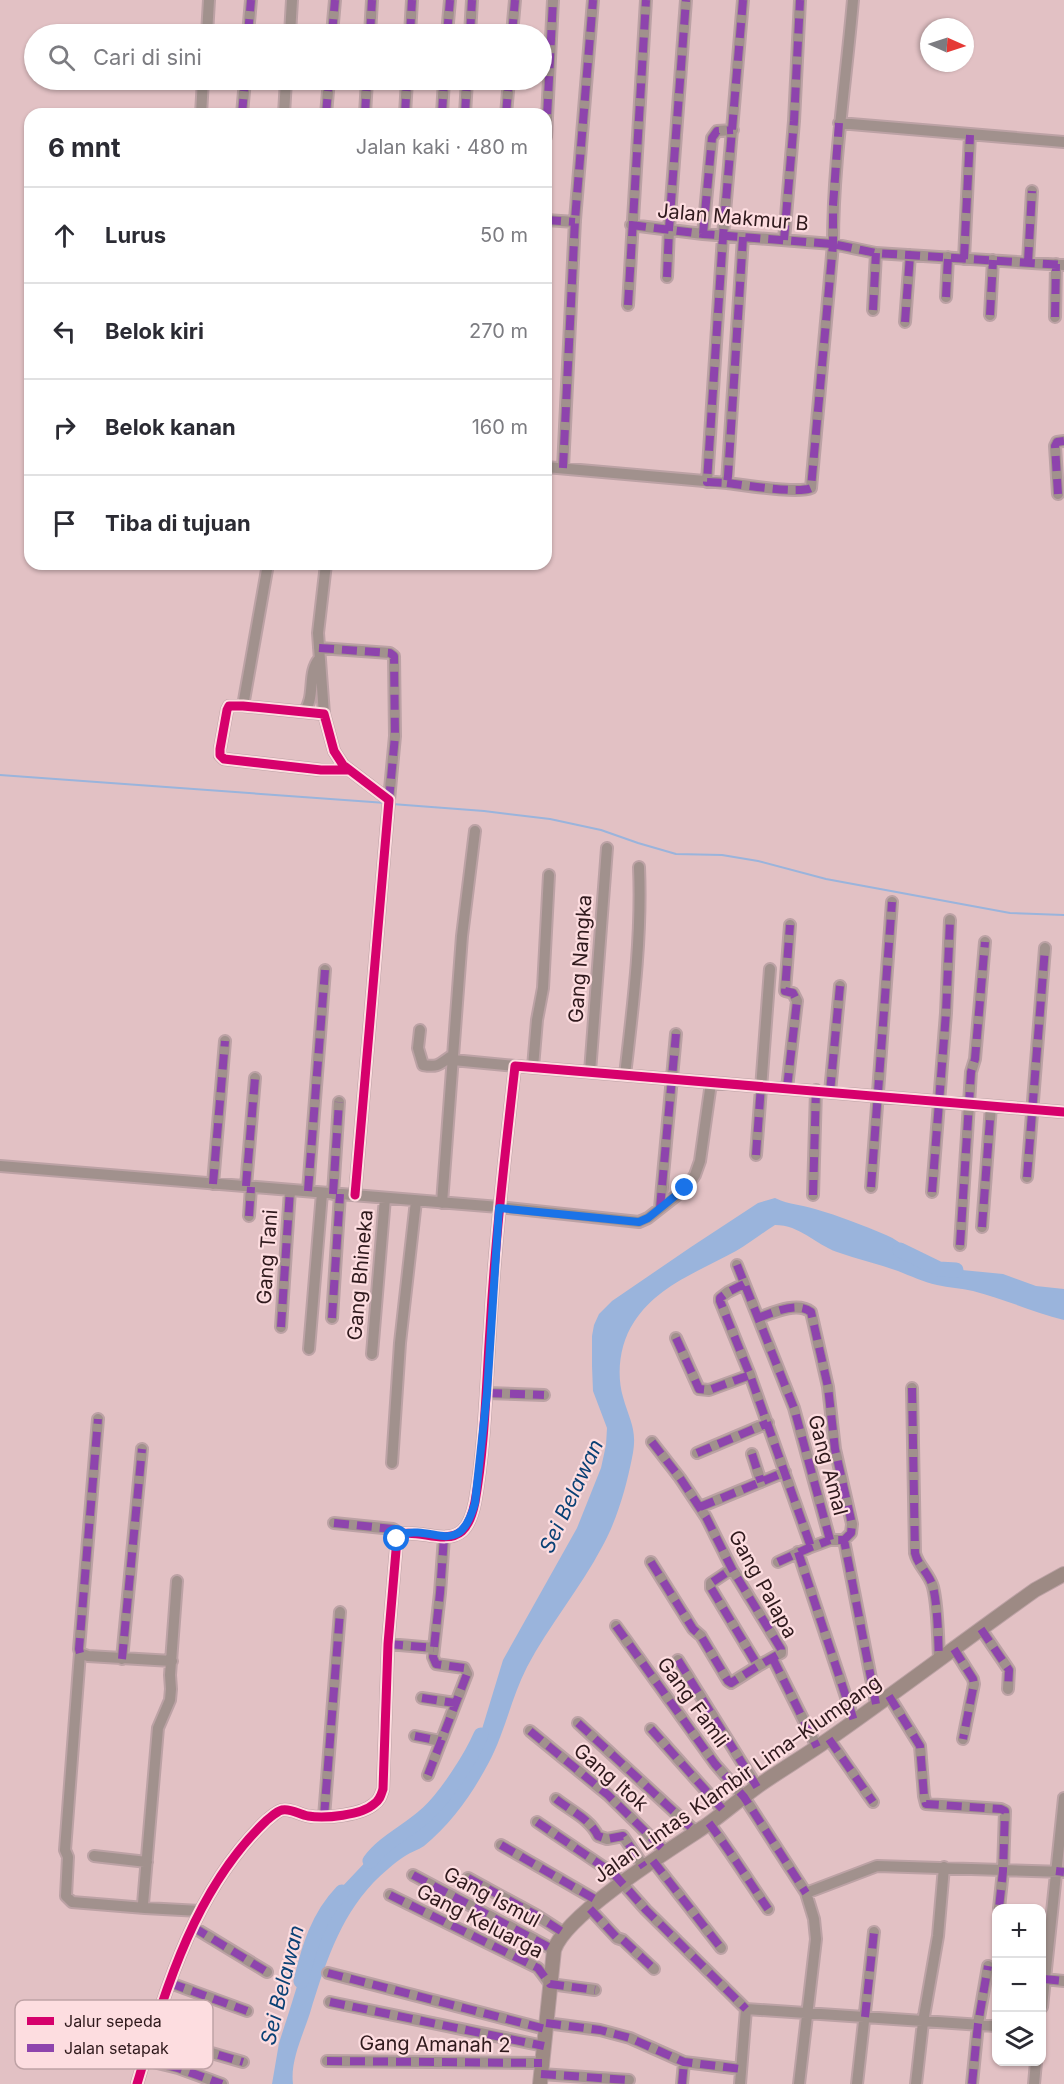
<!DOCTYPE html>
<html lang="id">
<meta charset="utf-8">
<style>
:root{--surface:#fff;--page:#f2f2f3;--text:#2b2b33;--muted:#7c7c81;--line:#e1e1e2}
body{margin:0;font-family:Inter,sans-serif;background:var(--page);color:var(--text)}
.controls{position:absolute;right:18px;bottom:18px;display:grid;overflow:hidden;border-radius:12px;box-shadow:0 2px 4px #0004}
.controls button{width:54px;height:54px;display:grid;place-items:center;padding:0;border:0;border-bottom:2px solid var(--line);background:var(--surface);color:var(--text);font:30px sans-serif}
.compass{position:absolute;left:920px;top:18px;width:54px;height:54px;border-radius:50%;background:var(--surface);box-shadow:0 2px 4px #0004;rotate:93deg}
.stop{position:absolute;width:18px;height:18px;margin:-14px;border:4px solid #1a73e8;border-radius:50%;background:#fff}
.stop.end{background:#1a73e8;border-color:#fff;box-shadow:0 2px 6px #0008}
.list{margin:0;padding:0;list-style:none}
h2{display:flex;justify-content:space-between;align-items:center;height:78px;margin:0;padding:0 24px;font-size:26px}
h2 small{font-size:20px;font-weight:400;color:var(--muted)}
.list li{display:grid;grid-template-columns:39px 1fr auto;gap:18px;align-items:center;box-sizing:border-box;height:96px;padding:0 24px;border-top:2px solid var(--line)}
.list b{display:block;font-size:22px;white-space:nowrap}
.list em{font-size:20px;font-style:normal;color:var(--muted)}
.icon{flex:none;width:33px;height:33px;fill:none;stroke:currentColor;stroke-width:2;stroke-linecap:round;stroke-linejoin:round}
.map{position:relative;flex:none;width:1064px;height:2084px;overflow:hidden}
.search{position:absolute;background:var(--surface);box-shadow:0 2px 4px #0004;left:24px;top:24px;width:528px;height:66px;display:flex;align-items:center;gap:15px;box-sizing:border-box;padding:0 21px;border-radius:33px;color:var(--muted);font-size:22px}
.panel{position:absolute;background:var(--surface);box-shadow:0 2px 4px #0004;left:24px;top:108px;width:528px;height:462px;border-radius:18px}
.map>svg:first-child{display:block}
</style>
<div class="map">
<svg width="1064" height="2084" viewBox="0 0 1064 2084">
<rect width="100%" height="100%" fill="#e2c1c4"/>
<!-- water -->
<path fill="#9ab4dc" d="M775,1198C789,1205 800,1204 815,1209C839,1216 863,1225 886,1235C904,1242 914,1259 931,1267L1003,1274L1036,1286L1064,1289V1320C1033,1312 1004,1299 973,1291C961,1288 949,1288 937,1285C923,1282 911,1276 898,1271C878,1264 857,1259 837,1252C815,1244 800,1225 775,1225C762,1233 750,1243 736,1251C700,1271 658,1285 634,1322C620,1343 616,1373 623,1397C630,1422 638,1430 632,1458C626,1488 617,1520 602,1547C580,1589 549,1625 527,1667C511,1698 505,1733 488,1764C472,1794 451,1824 424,1846C418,1850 411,1852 405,1856C394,1863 383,1873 373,1883C339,1919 324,1967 310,2013C303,2035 290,2061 293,2084H272L279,2043L289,2012L302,1970L327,1910L339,1890L373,1854L414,1827L431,1812L459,1781L482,1729L503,1660L577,1528L601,1468L606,1445L607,1428L593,1391L592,1366V1336L594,1325L599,1314L612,1301L691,1247L758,1203Z"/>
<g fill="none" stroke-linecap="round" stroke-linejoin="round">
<!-- stream -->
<path stroke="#9ab4dc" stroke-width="2" d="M0,775L386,803
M392,804L484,811L550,819L601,830L638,843L676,854L722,855L758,861L826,879L1010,913L1064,915"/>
<!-- river -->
<path stroke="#9ab4dc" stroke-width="15" d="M900,1250L939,1269L956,1270
M370,1861C385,1841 409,1831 427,1814C446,1797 471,1758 481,1735
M301,1981C309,1948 318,1917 342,1892"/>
<defs>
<path id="minor" d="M207,34L209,0
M248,34L251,0
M290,34L292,0
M332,34L335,0
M370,34L372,0
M410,34L412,0
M447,34L450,0
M470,34L472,0
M512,34L515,0
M201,114L203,80
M242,114L245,80
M284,114L286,80
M326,114L329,80
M365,114L367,80
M405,114L407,80
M442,114L444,80
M465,114L467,80
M506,114L509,80
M839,123L1064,142
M546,137L553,0
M546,220L575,222
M631,225L703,234L833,244L876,253L1064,265
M703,234L712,138L717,131L733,130
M784,240L794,121L800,0
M964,259L970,135
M1028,262L1032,191
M667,277L669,229L686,0
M946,297L948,257
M628,305L646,0
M873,310L876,253
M990,315L993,260
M1055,317L1056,264
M905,322L910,255
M546,467L727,483L743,237
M563,468L575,220L593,0
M707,482L723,236L743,0
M727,483C744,485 799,494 811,488L833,244C833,162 846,82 853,0
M1058,494L1055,446L1057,442L1064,441
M319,648L390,653L394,656L395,736L389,800
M243,706L268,564
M304,712C316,697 307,673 319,659
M324,714L318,633L326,564
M348,770H321L224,759L220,755V749L227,710L229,706H243L324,714L334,751L343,765L389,800L355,1195
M420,1030L418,1048L423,1065C440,1068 440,1063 453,1055
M453,1060L515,1066
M533,1067L537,1020L543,988L549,875
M590,1072L607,848
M625,1075C633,1006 642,937 639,867
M787,1088L797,1001L793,993L785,991L790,925
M830,1092L840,986
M756,1155L770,969
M0,1166L499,1207L639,1222L648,1218L685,1189L695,1175L700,1161L711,1083
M1027,1177L1045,948
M213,1184L225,1041
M246,1186L255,1078
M871,1187L892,902
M308,1191L325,970
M932,1192L946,1013L950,920
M333,1194L339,1102
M813,1195L816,1090
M442,1203L462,936L475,831
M660,1208L676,1034
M249,1216L251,1187
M982,1227L991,1106
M960,1245L971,1072L975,1059L985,942
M737,1265L794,1408L830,1540H844L876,1704
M744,1284L728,1292L720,1298V1301L750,1375L811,1547
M332,1318L340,1194
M758,1318C772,1313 797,1301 811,1312L828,1387L835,1449L852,1524L851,1533L844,1540
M281,1327L290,1190
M676,1338L699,1389L709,1390L750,1375
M309,1349L322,1193
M372,1354L385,1198
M912,1388L915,1553C918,1566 929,1573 933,1587C938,1607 938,1638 939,1659
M487,1393L544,1395
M98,1419L79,1649L80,1653L65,1850L68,1857L66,1896L72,1902L145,1908
M652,1442L680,1478L706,1517L732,1569L781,1649V1653L758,1666
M697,1453L768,1423
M752,1454L761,1482
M392,1463L400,1343L416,1201
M700,1507L785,1472
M334,1523L393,1529L400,1534
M798,1552L854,1721
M651,1562L693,1629L701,1636L728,1681L731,1683L758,1666L711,1588V1583L732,1569
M778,1562L811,1547L830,1540
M177,1581L170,1675L171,1689L170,1700L158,1728L143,1904L145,1908L200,1911
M616,1626L715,1764L744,1797L806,1893L814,1919L816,1939L799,2084
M981,1629L1009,1670L1008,1689
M388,1644L434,1648
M954,1649L973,1679L974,1684L963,1739
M80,1653L88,1656L172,1661
M122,1659L142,1449
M773,1659L817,1747
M678,1660L757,1787
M889,1696L920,1746L924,1796L926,1804L1001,1809L1005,1811L1003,1871L999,1908
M422,1698L455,1703
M578,1723L696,1832
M651,1729L724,1811
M530,1731L608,1795L666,1852
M415,1736L441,1741
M829,1739L873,1802
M428,1775L467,1674L464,1668L436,1664L433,1657L440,1593L444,1537
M556,1799C571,1811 590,1819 598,1836L607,1839L623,1836L644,1867
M324,1817L340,1612
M537,1822L614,1874L646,1910L746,2009L996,2026
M709,1823C730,1851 748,1880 768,1909
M501,1845L598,1901
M94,1856L147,1862
M653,1861L721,1948
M413,1875L554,1950
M468,1878L536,1915L564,1933
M806,1893L877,1866L1064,1872
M390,1895L538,1968L550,1984L595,1990
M590,1909L617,1938L623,1940L654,1969
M193,1927L267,1972
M328,1973L545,2029
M1044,1979L1064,1981
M170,1983L247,2011
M330,2002L544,2046
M1042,2007L1064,1798
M546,2023L600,2030L630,2038L684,2062L741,2069
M152,2036L243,2062
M94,2037L148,2046
M145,2060L178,2068L222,2084
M327,2061L542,2063
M178,2068L184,2046
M541,2074L629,2080
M137,2084C165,1991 194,1889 267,1820C271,1817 277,1811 282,1810C291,1808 300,1815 308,1816C325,1819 362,1815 374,1804C380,1800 381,1795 383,1789L388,1644L397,1539L400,1534C419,1529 446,1545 462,1531C470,1524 473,1512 475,1502C485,1446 486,1386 490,1329C495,1241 505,1154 515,1066L1064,1112
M682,2084L684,2062
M740,2084L746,2009
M857,2084L874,1932
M916,2084L923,2022L938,1936L944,1867
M972,2084L978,2024L988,1966
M1034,2084L1036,2062"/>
<path id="major" d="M540,2084L554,1950C566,1914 672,1848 707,1825C724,1813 740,1799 758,1786C781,1770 806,1755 829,1739C899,1690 966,1639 1035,1590L1064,1574"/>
</defs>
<!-- minor casing -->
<use href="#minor" stroke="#bca2a5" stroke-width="14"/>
<!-- major casing -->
<use href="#major" stroke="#bca2a5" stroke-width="16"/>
<!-- minor -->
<use href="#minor" stroke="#a1918d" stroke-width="10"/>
<!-- major -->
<use href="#major" stroke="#9d8a84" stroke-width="14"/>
<!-- quiet -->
<path stroke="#8e44ad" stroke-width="8" stroke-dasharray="15 8" stroke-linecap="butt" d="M743,0L723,236L707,482L727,483L728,476L743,237
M248,34L251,0
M332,34L335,0
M370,34L372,0
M410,34L412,0
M447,34L450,0
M470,34L472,0
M512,34L515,0
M242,114L245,80
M326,114L329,80
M365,114L367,80
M405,114L407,80
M442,114L444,80
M465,114L467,80
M506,114L509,80
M546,137L553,0
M546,220L575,222
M631,225L703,234L833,244L876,253L1064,265
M703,234L712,138L717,131L733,130
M784,240L794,121L800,0
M964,259L970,135
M1028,262L1032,191
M667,277L669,229L686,0
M946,297L948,257
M628,305L646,0
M873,310L876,253
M990,315L993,260
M1055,317L1056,264
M905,322L910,255
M563,468L575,220L593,0
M727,483C744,485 799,494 811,488L833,244V206L839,123
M1058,494L1055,446L1057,442L1064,441
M319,648L390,653L394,656L395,736L389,800
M787,1088L797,1001L793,993L785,991L790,925
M830,1092L840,986
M756,1155L761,1085
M1027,1177L1045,948
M213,1184L225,1041
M246,1186L255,1078
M871,1187L892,902
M308,1191L325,970
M932,1192L946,1013L950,920
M333,1194L339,1102
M813,1195L816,1090
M660,1208L676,1034
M249,1216L251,1187
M982,1227L991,1106
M960,1245L971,1072L975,1059L985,942
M737,1265L794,1408L830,1540H844L876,1704
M744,1284L728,1292L720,1298V1301L750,1375L811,1547
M332,1318L340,1194
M758,1318C772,1313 797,1301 811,1312L828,1387L835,1449L852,1524L851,1533L844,1540
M281,1327L290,1190
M676,1338L699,1389L709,1390L750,1375
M912,1388L915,1553C918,1566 929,1573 933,1587C938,1607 938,1638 939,1659
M487,1393L544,1395
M652,1442L680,1478L706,1517L732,1569L781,1649V1653L758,1666
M697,1453L768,1423
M752,1454L761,1482
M700,1507L785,1472
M334,1523L393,1529L400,1534
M798,1552L854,1721
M651,1562L693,1629L701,1636L728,1681L731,1683L758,1666L711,1588V1583L732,1569
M778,1562L811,1547L830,1540
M616,1626L715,1764L744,1797L806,1893
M981,1629L1009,1670L1008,1689
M388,1644L434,1648
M954,1649L973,1679L974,1684L963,1739
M80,1653L79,1649L98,1419
M122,1659L142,1449
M773,1659L817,1747
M678,1660L757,1787
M889,1696L920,1746L924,1796L926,1804L1001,1809L1005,1811L1003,1871L999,1908
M422,1698L455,1703
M578,1723L696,1832
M651,1729L724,1811
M530,1731L608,1795L666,1852
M415,1736L441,1741
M829,1739L873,1802
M428,1775L467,1674L464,1668L436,1664L433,1657L440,1593L444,1537
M556,1799C571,1811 590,1819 598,1836L607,1839L623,1836L644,1867
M324,1817L340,1612
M537,1822L614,1874L646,1910L746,2009
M709,1823C730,1851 748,1880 768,1909
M501,1845L598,1901
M653,1861L721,1948
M1056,1871L1064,1872
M413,1875L554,1950
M468,1878L536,1915L564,1933
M390,1895L538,1968L550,1984L595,1990
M590,1909L617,1938L623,1940L654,1969
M193,1927L267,1972
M328,1973L545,2029
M1044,1979L1064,1981
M170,1983L247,2011
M330,2002L544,2046
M865,2017L874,1932
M546,2023L600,2030L630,2038L684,2062L741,2069
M152,2036L243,2062
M94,2037L148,2046
M145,2060L178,2068L222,2084
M327,2061L542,2063
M541,2074L629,2080
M682,2084L684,2062
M972,2084L978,2024L988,1966"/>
<defs>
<path id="cycleway" d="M348,770H321L224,759L220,755V749L227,710L229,706H243L324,714L334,751L343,765L389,800L355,1195
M137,2084C165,1991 194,1889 267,1820C271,1817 277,1811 282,1810C291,1808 300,1815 308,1816C325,1819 362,1815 374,1804C380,1800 381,1795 383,1789L388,1644L397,1539L400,1534C419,1529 446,1545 462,1531C470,1524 473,1512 475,1502C485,1446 486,1386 490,1329C495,1241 505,1154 515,1066L1064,1112"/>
</defs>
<!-- cycleway casing -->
<use href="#cycleway" stroke="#fddde0" stroke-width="13"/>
<!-- cycleway -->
<use href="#cycleway" stroke="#d6006c" stroke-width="9"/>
</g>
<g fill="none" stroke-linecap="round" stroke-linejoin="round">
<!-- route -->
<path stroke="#1a73e8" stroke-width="8" d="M397,1539L400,1534C437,1525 459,1559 475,1503L487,1393L499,1208L639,1222L648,1218L685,1188"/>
</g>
<g text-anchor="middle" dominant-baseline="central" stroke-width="4.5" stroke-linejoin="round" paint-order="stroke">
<!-- street labels -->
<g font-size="20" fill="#2f191c" stroke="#fddde0">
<text transform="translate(733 217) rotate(5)">Jalan Makmur B</text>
<text transform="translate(580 959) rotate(-86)">Gang Nangka</text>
<text transform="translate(267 1257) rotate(-86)">Gang Tani</text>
<text transform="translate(360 1275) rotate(-85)">Gang Bhineka</text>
<text transform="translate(828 1465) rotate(75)">Gang Amal</text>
<text transform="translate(763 1584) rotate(61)">Gang Palapa</text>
<text transform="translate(693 1702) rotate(54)">Gang Famli</text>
<text transform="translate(611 1777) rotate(41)">Gang Itok</text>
<text transform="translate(737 1779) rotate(-35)">Jalan Lintas Klambir Lima–Klumpang</text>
<text transform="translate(492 1897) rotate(28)">Gang Ismul</text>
<text transform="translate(480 1921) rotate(27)">Gang Keluarga</text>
<text transform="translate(435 2044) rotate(1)">Gang Amanah 2</text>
</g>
<!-- water labels -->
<g font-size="21" font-style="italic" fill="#0a4175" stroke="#fddde0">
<text transform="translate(571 1496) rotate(-65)">Sei Belawan</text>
<text transform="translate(282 1985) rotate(-76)">Sei Belawan</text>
</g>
</g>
<!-- legend -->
<rect x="15" y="2000" width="198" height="69" rx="9" fill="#fddde0" stroke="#bfa2a5" stroke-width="1.5"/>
<rect x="27" y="2017" width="27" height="8" fill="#d6006c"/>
<rect x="27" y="2044" width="27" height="8" fill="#8e44ad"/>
<g font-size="16" fill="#2f191c">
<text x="64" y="2027">Jalur sepeda</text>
<text x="64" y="2054">Jalan setapak</text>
</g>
</svg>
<div class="controls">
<button>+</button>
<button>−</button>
<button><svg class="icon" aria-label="layers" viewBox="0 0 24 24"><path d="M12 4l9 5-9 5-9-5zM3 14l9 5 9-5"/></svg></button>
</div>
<svg class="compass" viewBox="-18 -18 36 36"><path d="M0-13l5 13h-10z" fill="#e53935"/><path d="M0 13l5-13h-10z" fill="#7c7c81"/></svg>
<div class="stop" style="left:397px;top:1539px"></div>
<div class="stop end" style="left:685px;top:1188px"></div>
<div class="search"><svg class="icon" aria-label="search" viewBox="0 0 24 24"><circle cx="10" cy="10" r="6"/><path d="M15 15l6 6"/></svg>Cari di sini</div>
<section class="panel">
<h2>6 mnt<small>Jalan kaki · 480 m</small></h2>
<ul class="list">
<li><svg class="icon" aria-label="ahead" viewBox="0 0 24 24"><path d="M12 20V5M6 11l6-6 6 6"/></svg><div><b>Lurus</b></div><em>50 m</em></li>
<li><svg class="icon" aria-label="left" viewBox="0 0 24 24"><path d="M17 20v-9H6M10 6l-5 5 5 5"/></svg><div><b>Belok kiri</b></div><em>270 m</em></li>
<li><svg class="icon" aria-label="right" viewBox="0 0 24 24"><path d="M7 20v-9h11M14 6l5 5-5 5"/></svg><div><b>Belok kanan</b></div><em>160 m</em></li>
<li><svg class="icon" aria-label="arrive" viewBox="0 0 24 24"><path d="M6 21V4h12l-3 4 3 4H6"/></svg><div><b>Tiba di tujuan</b></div></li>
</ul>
</section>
</div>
